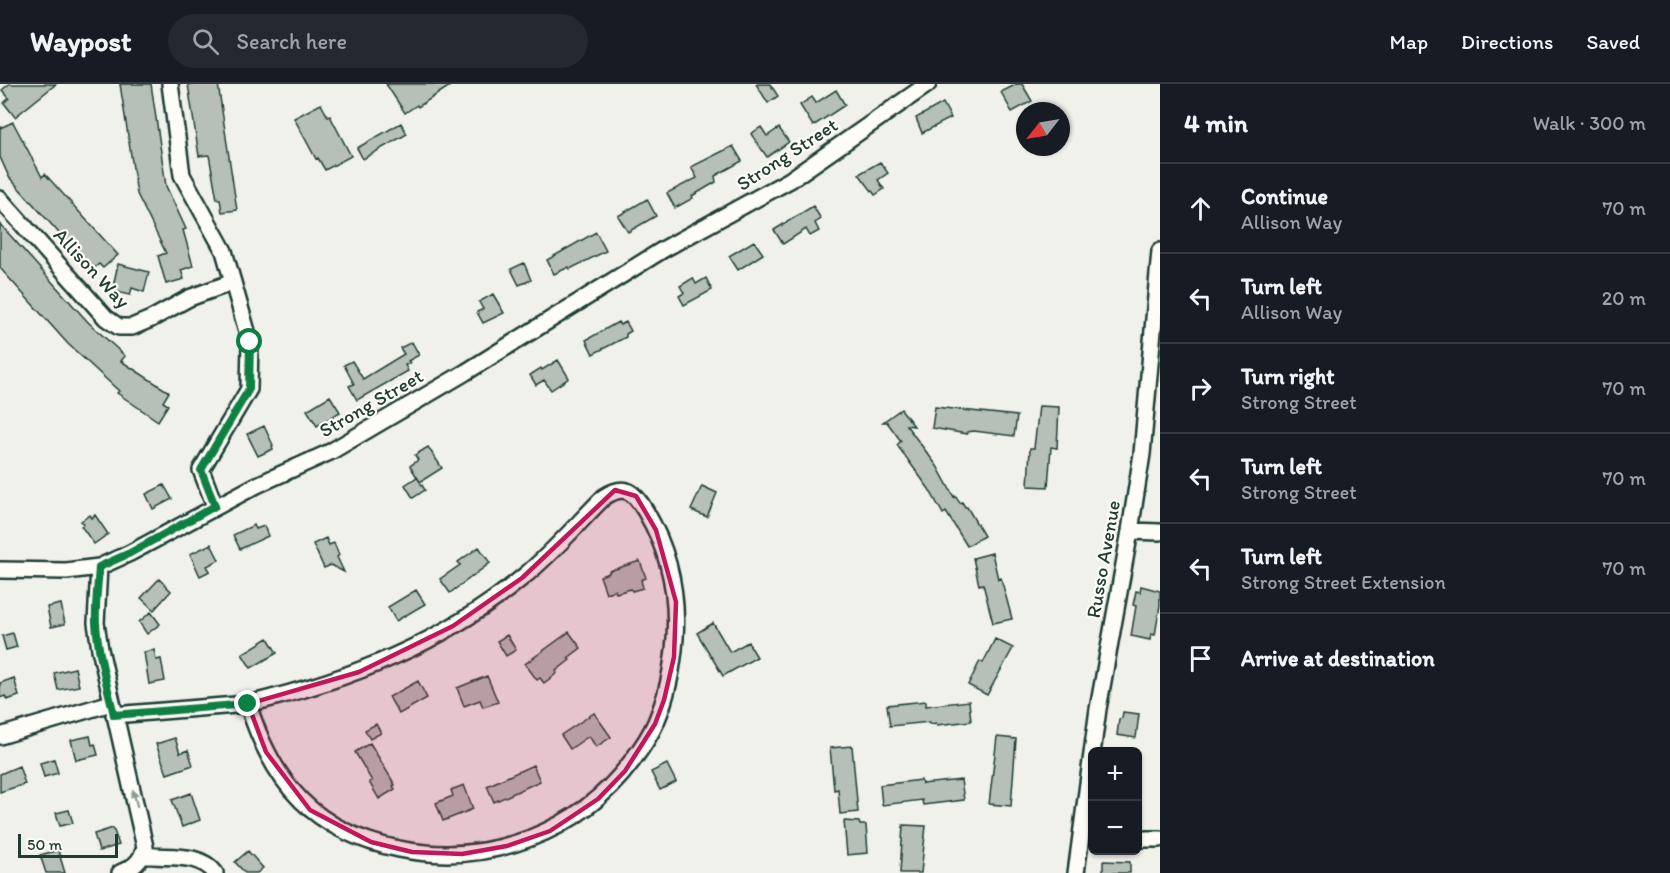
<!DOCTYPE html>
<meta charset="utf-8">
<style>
:root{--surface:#171b24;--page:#242831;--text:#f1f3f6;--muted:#9ea1a6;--line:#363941}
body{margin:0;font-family:Itim,sans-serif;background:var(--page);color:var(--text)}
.controls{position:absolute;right:18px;bottom:18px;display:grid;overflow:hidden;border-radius:9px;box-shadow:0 2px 4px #0004}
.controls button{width:54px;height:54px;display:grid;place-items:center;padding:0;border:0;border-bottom:2px solid var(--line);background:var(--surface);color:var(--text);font:30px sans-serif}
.compass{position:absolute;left:1016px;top:18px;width:54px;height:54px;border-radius:50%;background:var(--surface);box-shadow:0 2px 4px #0004;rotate:239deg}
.scale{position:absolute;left:18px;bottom:15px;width:100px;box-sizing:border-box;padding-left:6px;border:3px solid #1f3d34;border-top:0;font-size:16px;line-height:21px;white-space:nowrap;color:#1f3d34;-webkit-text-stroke:4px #fdfcf7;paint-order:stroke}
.stop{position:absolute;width:18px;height:18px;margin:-14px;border:4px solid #0b8043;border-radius:50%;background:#fff}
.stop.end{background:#0b8043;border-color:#fff;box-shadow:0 2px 6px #0008}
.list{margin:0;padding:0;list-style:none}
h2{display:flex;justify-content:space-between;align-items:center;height:78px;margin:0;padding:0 24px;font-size:26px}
h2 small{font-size:20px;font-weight:400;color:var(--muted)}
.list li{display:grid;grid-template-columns:39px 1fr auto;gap:18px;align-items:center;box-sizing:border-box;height:90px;padding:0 24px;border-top:2px solid var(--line)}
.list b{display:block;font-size:22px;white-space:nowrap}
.list p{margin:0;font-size:20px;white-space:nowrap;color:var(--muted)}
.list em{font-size:20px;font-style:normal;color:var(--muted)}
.icon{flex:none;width:33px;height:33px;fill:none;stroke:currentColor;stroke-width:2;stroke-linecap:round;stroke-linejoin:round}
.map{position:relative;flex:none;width:1160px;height:789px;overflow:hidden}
header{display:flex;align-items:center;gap:36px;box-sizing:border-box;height:84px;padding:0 30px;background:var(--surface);border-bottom:2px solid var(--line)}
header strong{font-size:28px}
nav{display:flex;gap:33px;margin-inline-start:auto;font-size:21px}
.search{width:420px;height:54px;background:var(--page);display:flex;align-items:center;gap:15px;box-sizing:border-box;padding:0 21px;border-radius:33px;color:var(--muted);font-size:22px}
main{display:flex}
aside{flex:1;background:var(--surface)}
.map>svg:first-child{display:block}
</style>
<header>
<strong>Waypost</strong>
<div class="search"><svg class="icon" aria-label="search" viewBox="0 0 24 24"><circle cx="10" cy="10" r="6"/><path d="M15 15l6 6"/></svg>Search here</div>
<nav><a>Map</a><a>Directions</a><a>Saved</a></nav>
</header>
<main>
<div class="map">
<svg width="1160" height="789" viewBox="0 0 1160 789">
<rect width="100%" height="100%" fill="#f0f1eb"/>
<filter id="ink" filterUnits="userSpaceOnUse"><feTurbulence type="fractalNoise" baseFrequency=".0167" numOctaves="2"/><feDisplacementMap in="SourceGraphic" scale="12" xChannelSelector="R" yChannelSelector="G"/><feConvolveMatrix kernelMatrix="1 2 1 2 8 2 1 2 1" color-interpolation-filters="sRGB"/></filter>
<g filter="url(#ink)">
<!-- building -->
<path fill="#b6bfb8" stroke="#1f3d34" stroke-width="1.5" d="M9,0H56L15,33L4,19L9,14L2,6Z
M120,0H151L166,102L186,145L183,146L193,182L181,186L184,195L166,200L158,172L166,169L137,110Z
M188,0H218L237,126L222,128L220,115H217L209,71L199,72Z
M386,0H453L418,23L417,21L405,29Z
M756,0H770L778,12L768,19Z
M1017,0H1022L1032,17L1012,28L1001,8Z
M836,6L845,21L813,42L800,21L812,13L816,19Z
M943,19L951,34L922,49L916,34Z
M321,20L328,33L330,32L351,72L325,86L318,74L316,75L294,34Z
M13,38L42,93L45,90L118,171L103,184L99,180L92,186L9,93L0,73V44Z
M401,39L407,50L363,75L357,64Z
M761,43L767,52L779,44L789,58L767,73L751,50Z
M733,62L742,77L715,92L716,98L692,112L693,114L675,124L667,109L697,94L691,83Z
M880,78L888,89L878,96L884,105L875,111L859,90Z
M647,115L656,132L628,148L618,132Z
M813,122L821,135L815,139L819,147L810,152L806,145L783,160L774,146Z
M0,140L88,238L125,272L121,277L169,308L163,318L168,321L158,337L117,309L119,307L68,260L0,184Z
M596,148L606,167L570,185L569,183L554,190L547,176Z
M754,157L763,170L738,186L729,172Z
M524,179L531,196L519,201L511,185Z
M118,180L149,188L144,208L132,204L130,211L112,207Z
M693,194L696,200L706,194L712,206L684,221L679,212L684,209L680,202Z
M493,210L504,229L483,239L477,228L483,225L479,218Z
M618,238L620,241L626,238L631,247L626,250V253L593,270L586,256Z
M412,258L419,271L408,277L410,279L405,281L408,287L357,316L349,302L354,300L344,281L352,277L363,295L404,270L400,264Z
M558,276L569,294L551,306L544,296L536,301L530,291L541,284L542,286Z
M330,312L340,328L317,342L307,326Z
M1039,322L1059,323L1057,364L1051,363L1048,403L1028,402L1030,364H1034Z
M935,323L1017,332L1014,352L974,347L967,348V350L932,344Z
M901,325L914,342L906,341L937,382L954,413L955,412L960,419L962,418L965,423H967L984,452L967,462L946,428L943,430L929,405L897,361L901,357L887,338H883Z
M264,342L273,361L272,362L273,365L258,372L247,350Z
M428,363L442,384L420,398L410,382L418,376L415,371Z
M417,393L425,406L413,414L405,401Z
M164,401L172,415L153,425L146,410Z
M702,402L717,409L707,433L691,426Z
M90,431L92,434L95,431L108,450L94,460L81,442L84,440L81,437Z
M254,441L256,445L264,442L268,452L240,465L233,451Z
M326,454L329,461L334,459L339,471L337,473L344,488L331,481L324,484L313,460Z
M211,460L219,476L207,482L210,487L200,492L190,470Z
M479,463L490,479L450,509L440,495L460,481L458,478Z
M992,469L998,495L1001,494L1012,535L993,539L983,500L979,501L973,474Z
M640,477L646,494L641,496L643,504L632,507L631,505L616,509L615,506L606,509L600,492L609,489V487Z
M159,495L171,507L154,526L141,514Z
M1141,502L1160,507V521L1155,551L1151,550L1150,556L1131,552L1136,522L1133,521L1136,507L1140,508Z
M416,506L425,520L396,537L388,523Z
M61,520L65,540L51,543L47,523Z
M151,528L160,540L147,550L139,538Z
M713,539L730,568L748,558L757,573L723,592L697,549Z
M569,548L581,564L568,574L570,576L556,587L557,589L544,599L540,594L537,596L525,580Z
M13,549L17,563L6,566L2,552Z
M507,551L516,566L506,572L497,557Z
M268,554L277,569L251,584L242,570Z
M995,555L1013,564L987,611L968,601L980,577L983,579Z
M154,566L156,576L161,575L165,597L149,600L144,568Z
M75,584L79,602L58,606L54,589Z
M487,592L498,618L483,623L480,616L464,622L457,604Z
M14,594L19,612L7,616L5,612L0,614V599Z
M418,597L427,614L399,630L389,613Z
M926,617V622L969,617L971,637L937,641L936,639L930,640V638L890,642L887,621Z
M1123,628L1139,630L1136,654L1117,651L1119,635L1122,634Z
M594,629L611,653L596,663L589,652L570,665L561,651Z
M376,640L381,649L370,655L365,646Z
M90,652L92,661L95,660L98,671L76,676L71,656Z
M997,653L1016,655L1011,722L989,720Z
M175,654L180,669L188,666L193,681L167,690L156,660Z
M370,659L395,701L393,702L395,705L379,715L369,698L372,697L355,668Z
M852,662L858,728L840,730L838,705L834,706L830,664Z
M54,675L58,689L44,693L40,679Z
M667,680L676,698L660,706L651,688Z
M533,681L540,697L494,718L487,702Z
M19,682L25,700L0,708V690Z
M921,696L922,700L961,696L964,716L923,721L922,716L882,721L880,701Z
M464,701L473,725L443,737L436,719L453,712L451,706Z
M191,709L200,736L182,743L172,716Z
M69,726L73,739L60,742L56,729Z
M844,737L859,738L860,741H866L868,769L847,771Z
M903,741L926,742L921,789H900Z
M113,744L119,761L99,767L94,750Z
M58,766L65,789H46L40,771Z
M248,767L263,784L257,789H245L235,778Z
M1103,777L1130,778V789H1103Z"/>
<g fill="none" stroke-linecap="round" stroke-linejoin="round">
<defs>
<path id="minor" d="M170,0L182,91L224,167L250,258L249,305L201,386L215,422
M0,115L106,234L119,243H132L151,235L189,214L233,198
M1130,447L1160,448
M99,483L96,539L100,565L145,763C141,778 134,783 120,789
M0,486L66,487L99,483L130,469L257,401L330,368L466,288L664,165L790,96L928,0
M114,631L248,620C273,701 315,748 399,765C487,783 579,749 632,677C641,665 650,652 656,638C667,612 673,583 675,554C678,509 669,467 646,428C634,408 626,399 604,413C577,440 553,469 523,493C442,560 349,596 248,620
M0,652L111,619
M1138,755H1160
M143,771C166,775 199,767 215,789
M1076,789L1098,625L1130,447L1142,370L1160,167"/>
</defs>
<!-- minor casing -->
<use href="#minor" stroke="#1f3d34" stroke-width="20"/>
<!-- minor -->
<use href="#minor" stroke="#fdfcf7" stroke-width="15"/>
</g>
<!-- one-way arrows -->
<defs><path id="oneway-solid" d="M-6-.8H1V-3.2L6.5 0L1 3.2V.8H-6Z" transform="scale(1.5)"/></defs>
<use fill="#8e9c96" href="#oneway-solid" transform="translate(135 714) rotate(-105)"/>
</g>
<g fill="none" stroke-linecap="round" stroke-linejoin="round" filter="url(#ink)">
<!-- route -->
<path stroke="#0b8043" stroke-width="8" d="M248,620L114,631C107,601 98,570 96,539C95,520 98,501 99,483L130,469L215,422L201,386L249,305L250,258"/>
</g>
<!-- marked area -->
<path fill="#c2185b" fill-opacity="0.2" stroke="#c2185b" stroke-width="4.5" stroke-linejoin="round" d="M615,406L636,412L656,446L676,518L674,573L664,616L655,640L625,687L598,715L550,747L507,762L462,770L412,768L371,758L310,726L266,668L248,620L359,588L453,542L522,494Z"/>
<g text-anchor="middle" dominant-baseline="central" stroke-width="4.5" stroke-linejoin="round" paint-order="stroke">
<!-- street labels -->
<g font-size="20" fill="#1f3d34" stroke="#fdfcf7">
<text transform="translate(787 70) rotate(-33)">Strong Street</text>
<text transform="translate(92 184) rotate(47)">Allison Way</text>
<text transform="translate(371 319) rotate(-30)">Strong Street</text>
<text transform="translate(1103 475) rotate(-80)">Russo Avenue</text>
</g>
</g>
</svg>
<div class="controls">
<button>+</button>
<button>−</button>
</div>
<svg class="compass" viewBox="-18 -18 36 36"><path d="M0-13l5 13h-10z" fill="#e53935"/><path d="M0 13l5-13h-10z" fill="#9ea1a6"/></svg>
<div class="scale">50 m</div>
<div class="stop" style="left:250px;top:258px"></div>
<div class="stop end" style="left:248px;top:620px"></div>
</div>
<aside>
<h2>4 min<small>Walk · 300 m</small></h2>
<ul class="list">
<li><svg class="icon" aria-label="ahead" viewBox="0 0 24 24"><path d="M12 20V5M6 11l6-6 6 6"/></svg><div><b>Continue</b><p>Allison Way</p></div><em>70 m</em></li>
<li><svg class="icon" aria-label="left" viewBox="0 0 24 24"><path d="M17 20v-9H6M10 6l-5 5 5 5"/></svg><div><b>Turn left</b><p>Allison Way</p></div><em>20 m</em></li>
<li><svg class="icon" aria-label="right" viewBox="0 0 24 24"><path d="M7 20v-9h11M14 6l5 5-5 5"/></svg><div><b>Turn right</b><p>Strong Street</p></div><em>70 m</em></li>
<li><svg class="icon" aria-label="left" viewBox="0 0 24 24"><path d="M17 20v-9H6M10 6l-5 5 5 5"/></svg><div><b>Turn left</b><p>Strong Street</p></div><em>70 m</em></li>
<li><svg class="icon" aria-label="left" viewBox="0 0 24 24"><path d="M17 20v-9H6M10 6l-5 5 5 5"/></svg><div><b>Turn left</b><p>Strong Street Extension</p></div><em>70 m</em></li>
<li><svg class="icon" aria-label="arrive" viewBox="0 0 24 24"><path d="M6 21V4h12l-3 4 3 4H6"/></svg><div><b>Arrive at destination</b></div></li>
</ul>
</aside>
</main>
